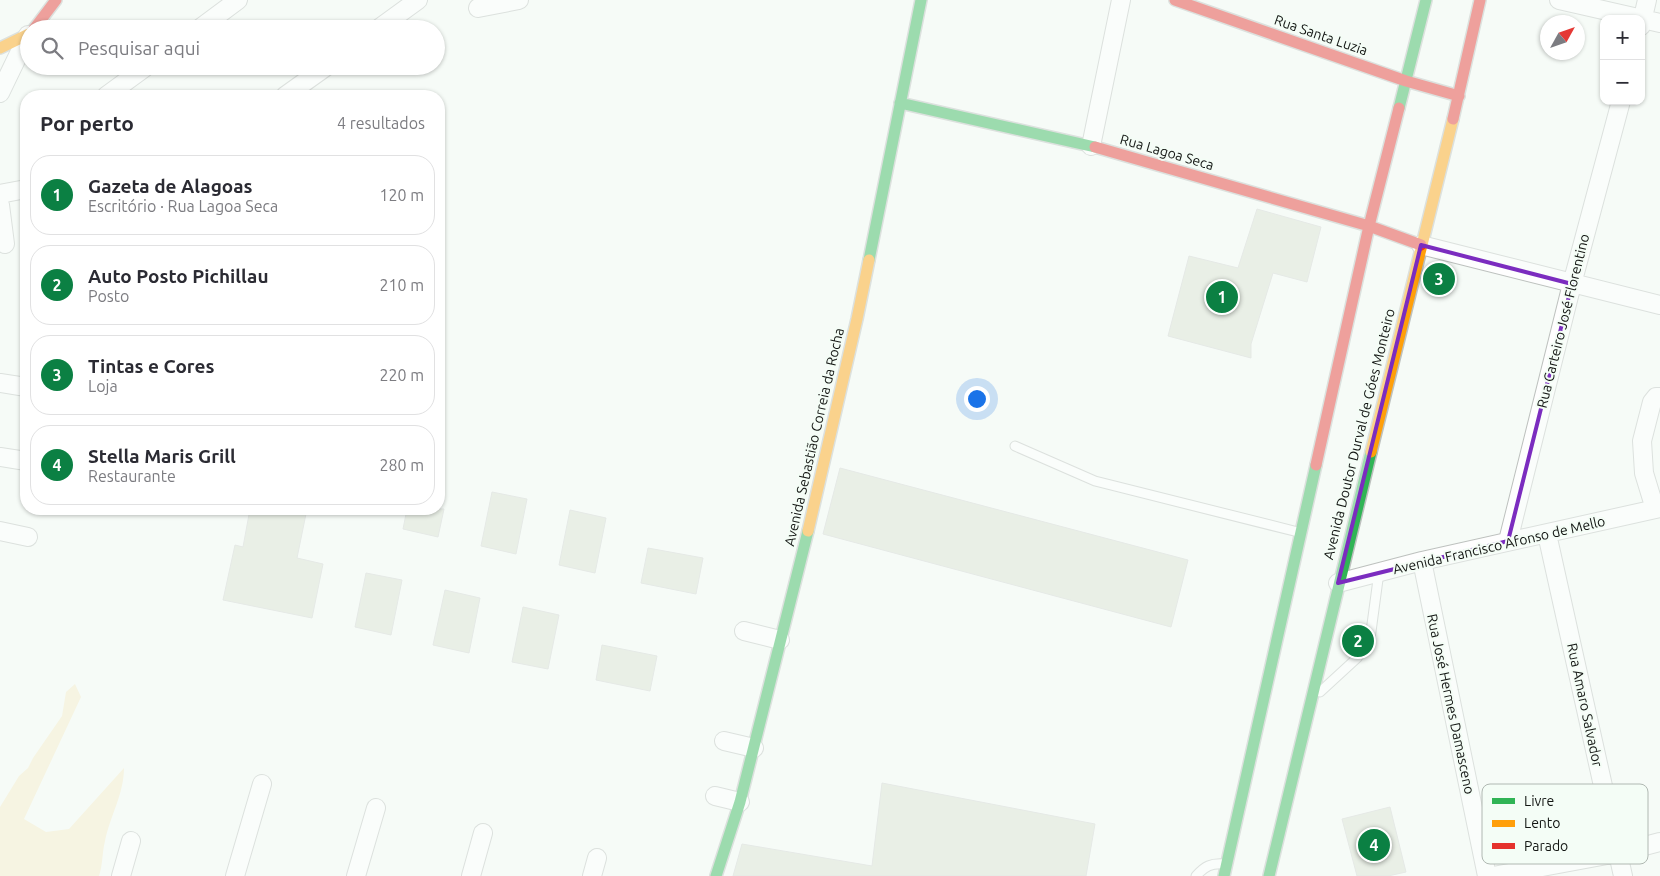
<!DOCTYPE html>
<html lang="pt">
<meta charset="utf-8">
<style>
:root{--surface:#fff;--page:#f2f2f3;--text:#2b2b33;--muted:#7c7c81;--line:#e1e1e2;--accent:#0b8043}
body{margin:0;font-family:Ubuntu,sans-serif;background:var(--page);color:var(--text)}
.controls{position:absolute;right:15px;top:15px;display:grid;overflow:hidden;border-radius:10px;box-shadow:0 1px 4px #0004}
.controls button{width:45px;height:45px;display:grid;place-items:center;padding:0;border:0;border-bottom:1px solid var(--line);background:var(--surface);color:var(--text);font:25px sans-serif}
.compass{position:absolute;left:1540px;top:15px;width:45px;height:45px;border-radius:50%;background:var(--surface);box-shadow:0 1px 4px #0004;rotate:50deg}
.you{position:absolute;left:976px;top:398px;width:18px;height:18px;margin:-12px;border:4px solid #fff;border-radius:50%;background:#1a73e8;box-shadow:0 0 0 8px #1a73e833}
.badge{display:grid;place-items:center;width:32px;height:32px;border-radius:50%;background:var(--accent);color:#fff;font-size:16px;font-weight:700}
.pin{position:absolute;translate:-50% -50%;border:2px solid #fff;box-shadow:0 1px 5px #0006}
.list{margin:0;padding:0;list-style:none}
h2{display:flex;justify-content:space-between;align-items:center;height:65px;margin:0;padding:0 20px;font-size:21px}
h2 small{font-size:16px;font-weight:400;color:var(--muted)}
.list li{display:grid;grid-template-columns:32px 1fr auto;gap:15px;align-items:center;box-sizing:border-box;height:80px;margin:0 10px 10px;padding:0 10px;border:1px solid var(--line);border-radius:20px}
.list b{display:block;font-size:19px;white-space:nowrap}
.list p{margin:0;font-size:16px;white-space:nowrap;color:var(--muted)}
.list em{font-size:16px;font-style:normal;color:var(--muted)}
.icon{flex:none;width:28px;height:28px;fill:none;stroke:currentColor;stroke-width:2;stroke-linecap:round;stroke-linejoin:round}
.map{position:relative;flex:none;width:1660px;height:876px;overflow:hidden}
.search{position:absolute;background:var(--surface);box-shadow:0 1px 4px #0004;left:20px;top:20px;width:425px;height:55px;display:flex;align-items:center;gap:12px;box-sizing:border-box;padding:0 18px;border-radius:28px;color:var(--muted);font-size:19px}
.panel{position:absolute;background:var(--surface);box-shadow:0 1px 4px #0004;left:20px;top:90px;width:425px;height:425px;border-radius:20px}
.map>svg:first-child{display:block}
</style>
<div class="map">
<svg width="1660" height="876" viewBox="0 0 1660 876">
<rect width="100%" height="100%" fill="#f6fbf7"/>
<!-- green -->
<path fill="#f5ebc8" d="M75,684L81,697L24,819L46,832L69,829L124,768C124,794 110,816 105,841C102,853 103,864 99,876H0V807L19,776L28,768L33,758L62,716L66,692Z"/>
<!-- building -->
<path fill="#dae1d0" stroke="#d1d3d0" d="M1257,209L1321,227L1307,282L1273,273L1251,344V358L1168,336L1189,256L1238,268Z
M840,468L1188,560L1171,627L823,534Z
M492,492L527,499L516,554L481,546Z
M250,509H307L297,558L323,564L312,618L223,600L235,545L243,547Z
M407,509H444L438,537L403,529Z
M570,510L606,518L595,573L559,565Z
M648,548L703,558L696,594L641,583Z
M366,573L402,580L391,635L355,627Z
M445,590L480,598L469,653L433,645Z
M523,607L559,615L548,669L512,662Z
M602,645L657,656L650,691L596,680Z
M882,783L1095,824L1086,876H733L742,844L872,866Z
M1390,807L1406,872L1388,876H1357L1342,819Z"/>
<g fill="none" stroke-linecap="round" stroke-linejoin="round">
<defs>
<path id="lane" d="M1015,446L1095,481L1298,532
M1320,692L1357,658L1370,639L1379,572
M1196,876C1205,866 1211,863 1224,864"/>
<path id="street" d="M1559,0L1660,23
M478,8L519,0
M1641,26L1647,0
M199,29L238,0
M378,29L418,0
M0,93L28,35
M106,96L147,66
M285,96L327,66
M1091,146L1121,0
M0,194L26,189
M0,205L5,244
M1421,245L1660,305
M0,383L26,387
M0,457L26,461
M1655,509L1644,473L1642,441L1652,402L1656,397H1660
M0,531L28,537
M1547,534L1623,876
M1508,541L1572,284L1621,101
M1422,561L1487,876
M1338,583L1422,561L1660,508
M744,631L780,640
M724,741L754,748
M715,796L740,802
M121,876L131,841
M235,876L262,784
M356,876L376,808
M471,876L483,833
M592,876L597,858
M1493,876L1618,853L1660,842"/>
<path id="fast" d="M900,103L1095,147
M1399,108L1426,0
M869,260L921,0
M716,876L740,802L808,531
M1224,876L1316,465
M1269,876L1371,452"/>
<path id="slow" d="M0,48L29,34
M1371,452L1453,119
M808,531L857,319L869,260"/>
<path id="jam" d="M1175,0L1406,81L1459,96
M34,29L56,0
M1453,119L1480,0
M1095,147L1369,226L1421,245
M1316,465L1369,226L1399,108"/>
</defs>
<!-- lane casing -->
<use href="#lane" stroke="#bdc1be" stroke-width="11"/>
<!-- street casing -->
<use href="#street" stroke="#bdc1be" stroke-width="20"/>
<!-- fast casing -->
<use href="#fast" stroke="#bdc1be" stroke-width="14"/>
<!-- slow casing -->
<use href="#slow" stroke="#bdc1be" stroke-width="14"/>
<!-- jam casing -->
<use href="#jam" stroke="#bdc1be" stroke-width="14"/>
<!-- lane -->
<use href="#lane" stroke="#fefefe" stroke-width="9"/>
<!-- street -->
<use href="#street" stroke="#fefefe" stroke-width="18"/>
<!-- fast -->
<use href="#fast" stroke="#30b455" stroke-width="11"/>
<!-- slow -->
<use href="#slow" stroke="#ff9f0a" stroke-width="11"/>
<!-- jam -->
<use href="#jam" stroke="#e5322d" stroke-width="11"/>
</g>
<!-- marked area -->
<path d="M0 0H1660V876H0ZM1421,245L1572,284L1508,541L1338,583Z" fill="#f6fbf7" fill-opacity=".55" fill-rule="evenodd"/>
<path fill="none" stroke="#7b2cbf" stroke-width="4" stroke-linejoin="round" d="M1421,245L1572,284L1508,541L1338,583Z"/>
<g text-anchor="middle" dominant-baseline="central" stroke-width="4" stroke-linejoin="round" paint-order="stroke">
<!-- street labels -->
<g font-size="14" fill="#131613" stroke="#f4fdf6">
<text transform="translate(1321 35) rotate(19)">Rua Santa Luzia</text>
<text transform="translate(1167 152) rotate(16)">Rua Lagoa Seca</text>
<text transform="translate(1563 321) rotate(-76)">Rua Carteiro José Florentino</text>
<text transform="translate(1359 434) rotate(-76)">Avenida Doutor Durval de Góes Monteiro</text>
<text transform="translate(814 437) rotate(-77)">Avenida Sebastião Correia da Rocha</text>
<text transform="translate(1499 545) rotate(-13)">Avenida Francisco Afonso de Mello</text>
<text transform="translate(1451 704) rotate(78)">Rua José Hermes Damasceno</text>
<text transform="translate(1585 705) rotate(78)">Rua Amaro Salvador</text>
</g>
</g>
<!-- legend -->
<rect x="1482" y="784" width="166" height="80" rx="8" fill="#f4fdf6" stroke="#b0b8b2" stroke-width="1"/>
<rect x="1492" y="798" width="23" height="6" fill="#30b455"/>
<rect x="1492" y="820" width="23" height="7" fill="#ff9f0a"/>
<rect x="1492" y="843" width="23" height="6" fill="#e5322d"/>
<g font-size="14" fill="#131613">
<text x="1524" y="806">Livre</text>
<text x="1524" y="828">Lento</text>
<text x="1524" y="851">Parado</text>
</g>
</svg>
<div class="controls">
<button>+</button>
<button>−</button>
</div>
<svg class="compass" viewBox="-18 -18 36 36"><path d="M0-13l5 13h-10z" fill="#e53935"/><path d="M0 13l5-13h-10z" fill="#7c7c81"/></svg>
<div class="you"></div>
<div class="pin badge" style="left:1222px;top:297px">1</div>
<div class="pin badge" style="left:1358px;top:641px">2</div>
<div class="pin badge" style="left:1439px;top:279px">3</div>
<div class="pin badge" style="left:1374px;top:845px">4</div>
<div class="search"><svg class="icon" aria-label="search" viewBox="0 0 24 24"><circle cx="10" cy="10" r="6"/><path d="M15 15l6 6"/></svg>Pesquisar aqui</div>
<section class="panel">
<h2>Por perto<small>4 resultados</small></h2>
<ul class="list">
<li><span class="badge">1</span><div><b>Gazeta de Alagoas</b><p>Escritório · Rua Lagoa Seca</p></div><em>120 m</em></li>
<li><span class="badge">2</span><div><b>Auto Posto Pichillau</b><p>Posto</p></div><em>210 m</em></li>
<li><span class="badge">3</span><div><b>Tintas e Cores</b><p>Loja</p></div><em>220 m</em></li>
<li><span class="badge">4</span><div><b>Stella Maris Grill</b><p>Restaurante</p></div><em>280 m</em></li>
</ul>
</section>
</div>
